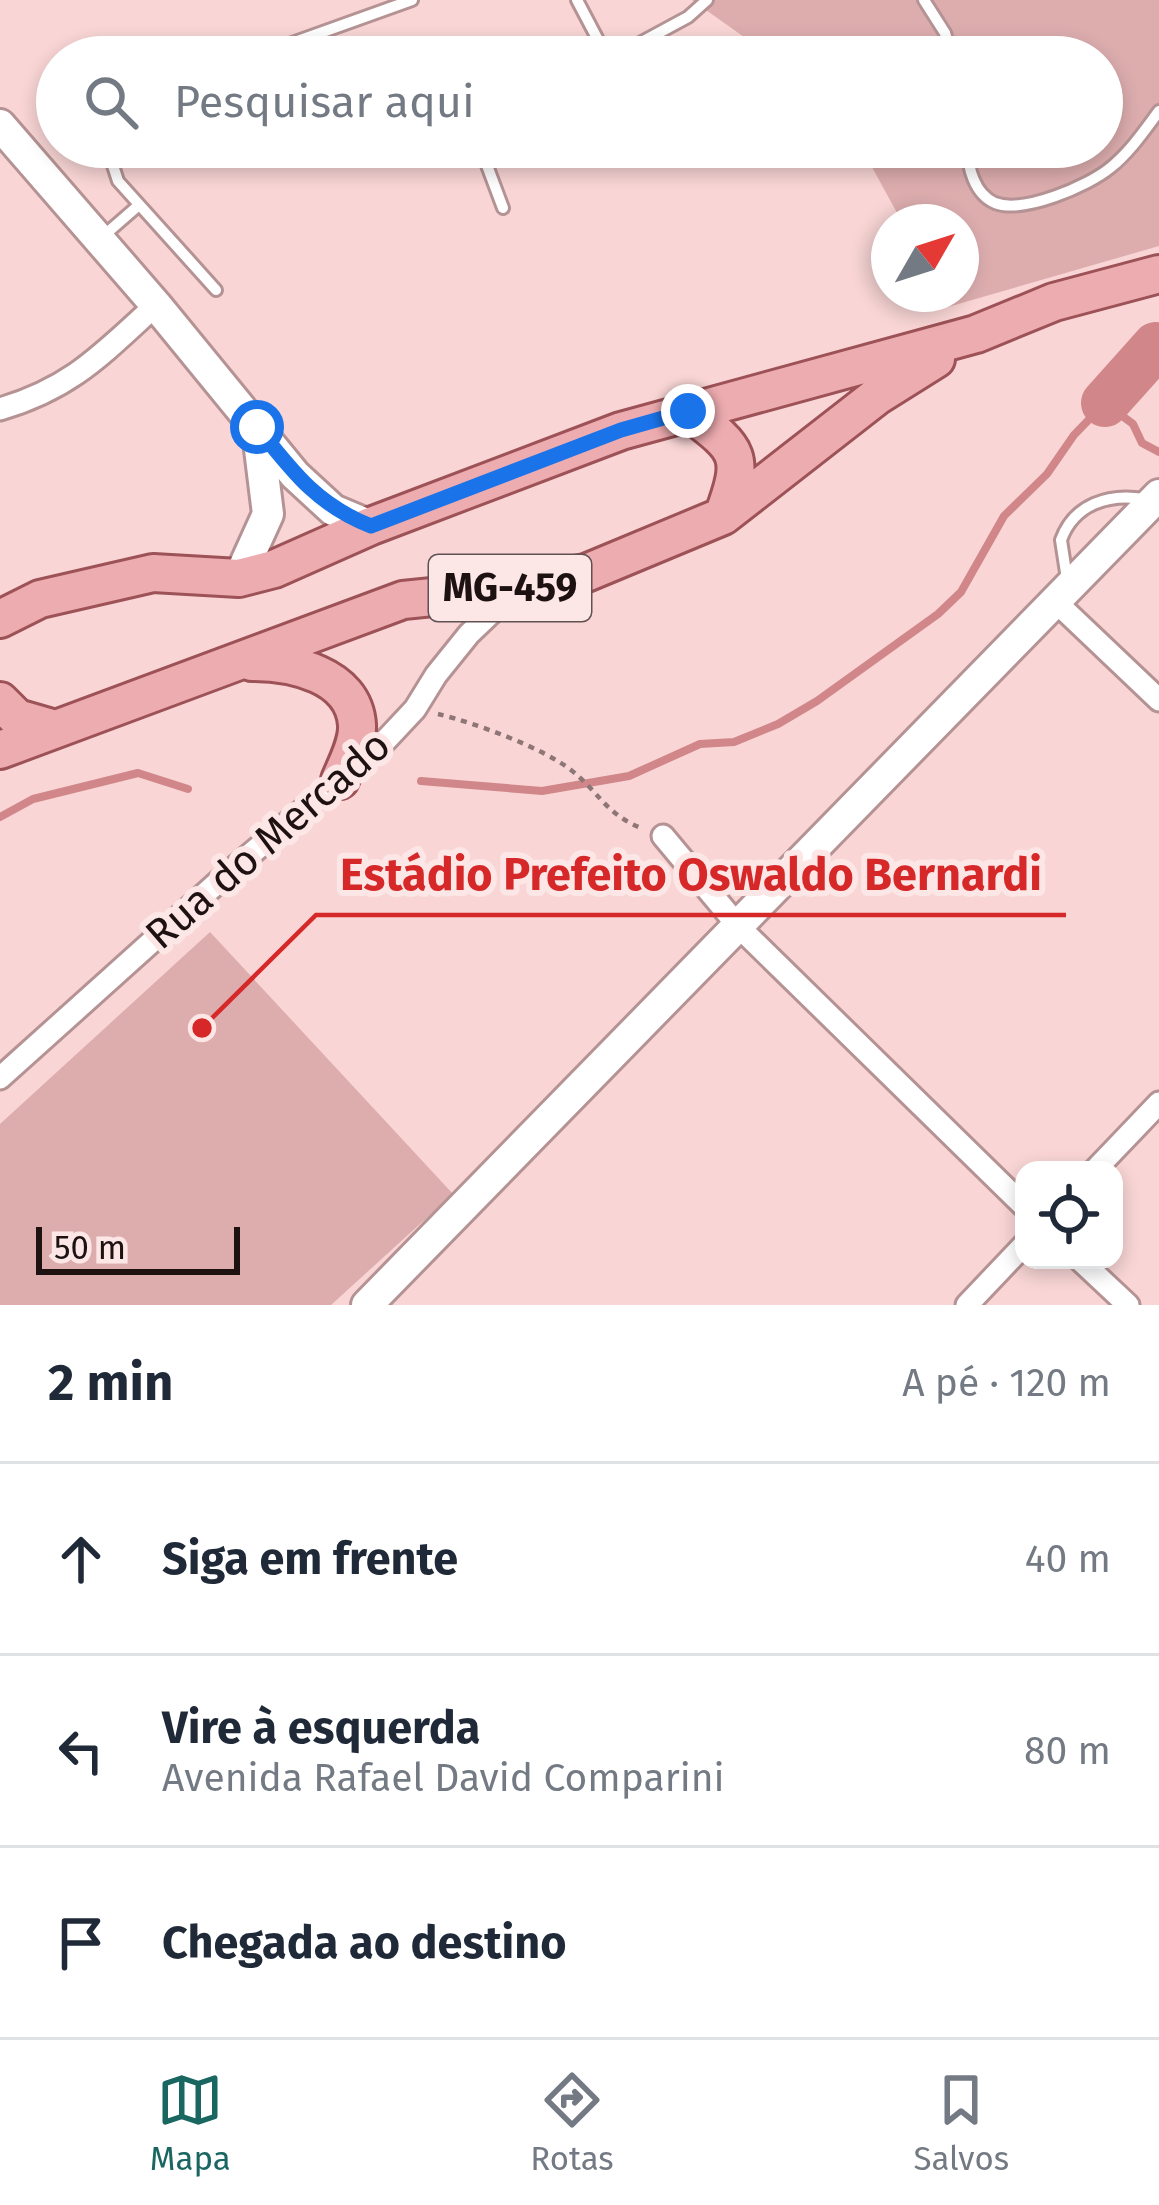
<!DOCTYPE html>
<html lang="pt">
<meta charset="utf-8">
<style>
:root{--surface:#fff;--page:#f2f2f3;--text:#1f2937;--muted:#747a83;--line:#e0e1e3;--accent:#1a6660}
body{margin:0;font-family:"Fira Sans",sans-serif;background:var(--page);color:var(--text)}
.controls{position:absolute;right:36px;bottom:36px;display:grid;overflow:hidden;border-radius:24px;box-shadow:0 6px 18px #0003}
.controls button{width:108px;height:108px;display:grid;place-items:center;padding:0;border:0;border-bottom:3px solid var(--line);background:var(--surface);color:var(--text);font:60px sans-serif}
.compass{position:absolute;left:871px;top:204px;width:108px;height:108px;border-radius:50%;background:var(--surface);box-shadow:0 6px 18px #0003;rotate:51deg}
.scale{position:absolute;left:36px;bottom:30px;width:204px;box-sizing:border-box;padding-left:12px;border:6px solid #1d1112;border-top:0;font-size:33px;line-height:42px;white-space:nowrap;color:#1d1112;-webkit-text-stroke:9px #fce6e6;paint-order:stroke}
.stop{position:absolute;width:36px;height:36px;margin:-27px;border:9px solid #1a73e8;border-radius:50%;background:#fff}
.stop.end{background:#1a73e8;border-color:#fff;box-shadow:0 3px 12px #0008}
.list{margin:0;padding:0;list-style:none}
h2{display:flex;justify-content:space-between;align-items:center;height:156px;margin:0;padding:0 48px;font-size:51px}
h2 small{font-size:39px;font-weight:400;color:var(--muted)}
.list li{display:grid;grid-template-columns:78px 1fr auto;gap:36px;align-items:center;box-sizing:border-box;height:192px;padding:0 48px;border-top:3px solid var(--line)}
.list b{display:block;font-size:45px;white-space:nowrap}
.list p{margin:0;font-size:39px;white-space:nowrap;color:var(--muted)}
.list em{font-size:39px;font-style:normal;color:var(--muted)}
.icon{flex:none;width:66px;height:66px;fill:none;stroke:currentColor;stroke-width:2;stroke-linecap:round;stroke-linejoin:round}
.map{position:relative;flex:none;width:1159px;height:1305px;overflow:hidden}
.search{position:absolute;background:var(--surface);box-shadow:0 6px 18px #0003;left:36px;right:36px;top:36px;height:132px;display:flex;align-items:center;gap:30px;box-sizing:border-box;padding:0 42px;border-radius:66px;color:var(--muted);font-size:45px}
.sheet{height:732px;background:var(--surface)}
nav{display:flex;justify-content:space-around;align-items:center;box-sizing:border-box;height:168px;border-top:3px solid var(--line);background:var(--surface);font-size:33px;color:var(--muted)}
nav a{display:grid;justify-items:center;gap:6px}
nav .on{color:var(--accent)}
.map>svg:first-child{display:block}
</style>
<div class="map">
<svg width="1159" height="1305" viewBox="0 0 1159 1305">
<rect width="100%" height="100%" fill="#f9d5d5"/>
<!-- green -->
<path fill="#ddadae" d="M692,0H1159V246L948,307L941,294H961V222H902L861,147H1102V57H772Z
M210,932L453,1194L331,1305H0V1124Z"/>
<g fill="none" stroke-linecap="round" stroke-linejoin="round">
<!-- stream -->
<path stroke="#d18789" stroke-width="8" d="M421,781L542,791L629,776L700,744L734,742L778,724L817,701L938,614L961,592L1004,516L1047,474L1074,435L1105,403L1133,424L1142,443L1159,452
M0,817L33,799L138,773L188,789"/>
<!-- river -->
<path stroke="#d18789" stroke-width="48" d="M1105,403L1156,346"/>
<defs>
<path id="lane" d="M577,0L607,57
M924,0L945,33L952,57
M253,57L412,0
M614,57L688,17L707,0
M107,147L118,181L216,290
M484,147L485,160L503,208
M967,147C968,167 974,194 995,203C1023,214 1088,186 1110,168C1130,152 1144,131 1159,111
M101,238L139,205
M1067,579L1061,540C1074,504 1109,493 1144,499"/>
<path id="street" d="M0,409C72,388 102,354 156,305
M1057,603L1159,700
M663,836L739,927L1024,1206
M0,1078L227,874L385,741L415,709L436,675L469,634L516,589
M1095,1170L1159,1103
M1080,1260L1128,1305
M967,1305L1024,1245"/>
<path id="secondary" d="M0,125L156,305L295,475L333,510L371,526
M239,578L268,514L258,433
M367,1305L1159,495"/>
<path id="primary" d="M688,411C739,450 746,454 723,516
M0,619L40,599L153,573L239,578L274,569L371,526L621,431L976,334L1054,302L1159,274
M252,662C291,662 354,674 357,725C358,743 347,763 340,780
M0,701L17,718L55,729
M0,750L403,600L492,591L586,573L723,516L877,396L936,359"/>
</defs>
<!-- lane casing -->
<use href="#lane" stroke="#b59394" stroke-width="16"/>
<!-- street casing -->
<use href="#street" stroke="#b59394" stroke-width="27"/>
<!-- secondary casing -->
<use href="#secondary" stroke="#b59394" stroke-width="36"/>
<!-- primary casing -->
<use href="#primary" stroke="#9c5256" stroke-width="42"/>
<!-- path -->
<path stroke="#8e7576" stroke-width="4.5" stroke-dasharray="6 6" stroke-linecap="butt" d="M438,714C475,723 541,747 571,770C599,792 607,816 644,829"/>
<!-- lane -->
<use href="#lane" stroke="#fff" stroke-width="10"/>
<!-- street -->
<use href="#street" stroke="#fff" stroke-width="21"/>
<!-- secondary -->
<use href="#secondary" stroke="#fff" stroke-width="30"/>
<!-- primary -->
<use href="#primary" stroke="#edacb0" stroke-width="36"/>
</g>
<g fill="none" stroke-linecap="round" stroke-linejoin="round">
<!-- route -->
<path stroke="#1a73e8" stroke-width="15" d="M257,427C292,471 317,505 371,526L621,430L688,411"/>
</g>
<g text-anchor="middle" dominant-baseline="central" stroke-width="12" stroke-linejoin="round" paint-order="stroke">
<!-- shield labels -->
<rect fill="#fce6e6" stroke="#605152" stroke-width="3" x="429" y="555" width="162" height="66" rx="9"/>
<g font-size="39" font-weight="bold" fill="#1d1112">
<text x="510" y="588">MG-459</text>
</g>
<!-- street labels -->
<g font-size="42" fill="#1d1112" stroke="#fce6e6">
<text transform="translate(268 840) rotate(-41)">Rua do Mercado</text>
</g>
</g>
<!-- callouts -->
<path fill="none" stroke="#d62828" stroke-width="4.5" d="M202 1028L316 915H1066"/>
<circle fill="#d62828" stroke="#fce6e6" stroke-width="4.5" cx="202" cy="1028" r="12"/>
<g font-size="45" text-anchor="middle" font-weight="bold" fill="#d62828" stroke="#fce6e6" stroke-width="12" stroke-linejoin="round" paint-order="stroke">
<text x="691" y="890">Estádio Prefeito Oswaldo Bernardi</text>
</g>
</svg>
<div class="controls">
<button><svg class="icon" aria-label="locate" viewBox="0 0 24 24"><circle cx="12" cy="12" r="6"/><path d="M12 2v4M12 18v4M2 12h4M18 12h4"/></svg></button>
</div>
<svg class="compass" viewBox="-18 -18 36 36"><path d="M0-13l5 13h-10z" fill="#e53935"/><path d="M0 13l5-13h-10z" fill="#747a83"/></svg>
<div class="scale">50 m</div>
<div class="stop" style="left:257px;top:427px"></div>
<div class="stop end" style="left:688px;top:411px"></div>
<div class="search"><svg class="icon" aria-label="search" viewBox="0 0 24 24"><circle cx="10" cy="10" r="6"/><path d="M15 15l6 6"/></svg>Pesquisar aqui</div>
</div>
<section class="sheet">
<h2>2 min<small>A pé · 120 m</small></h2>
<ul class="list">
<li><svg class="icon" aria-label="ahead" viewBox="0 0 24 24"><path d="M12 20V5M6 11l6-6 6 6"/></svg><div><b>Siga em frente</b></div><em>40 m</em></li>
<li><svg class="icon" aria-label="left" viewBox="0 0 24 24"><path d="M17 20v-9H6M10 6l-5 5 5 5"/></svg><div><b>Vire à esquerda</b><p>Avenida Rafael David Comparini</p></div><em>80 m</em></li>
<li><svg class="icon" aria-label="arrive" viewBox="0 0 24 24"><path d="M6 21V4h12l-3 4 3 4H6"/></svg><div><b>Chegada ao destino</b></div></li>
</ul>
</section>
<nav>
<a class="on"><svg class="icon" aria-label="map" viewBox="0 0 24 24"><path d="M3 6l6-2 6 2 6-2v14l-6 2-6-2-6 2zM9 4v14M15 6v14"/></svg>Mapa</a>
<a><svg class="icon" aria-label="directions" viewBox="0 0 24 24"><path d="M12 3l9 9-9 9-9-9zM9 14v-3h6M13 9l2 2-2 2"/></svg>Rotas</a>
<a><svg class="icon" aria-label="saved" viewBox="0 0 24 24"><path d="M7 4h10v16l-5-4-5 4z"/></svg>Salvos</a>
</nav>
